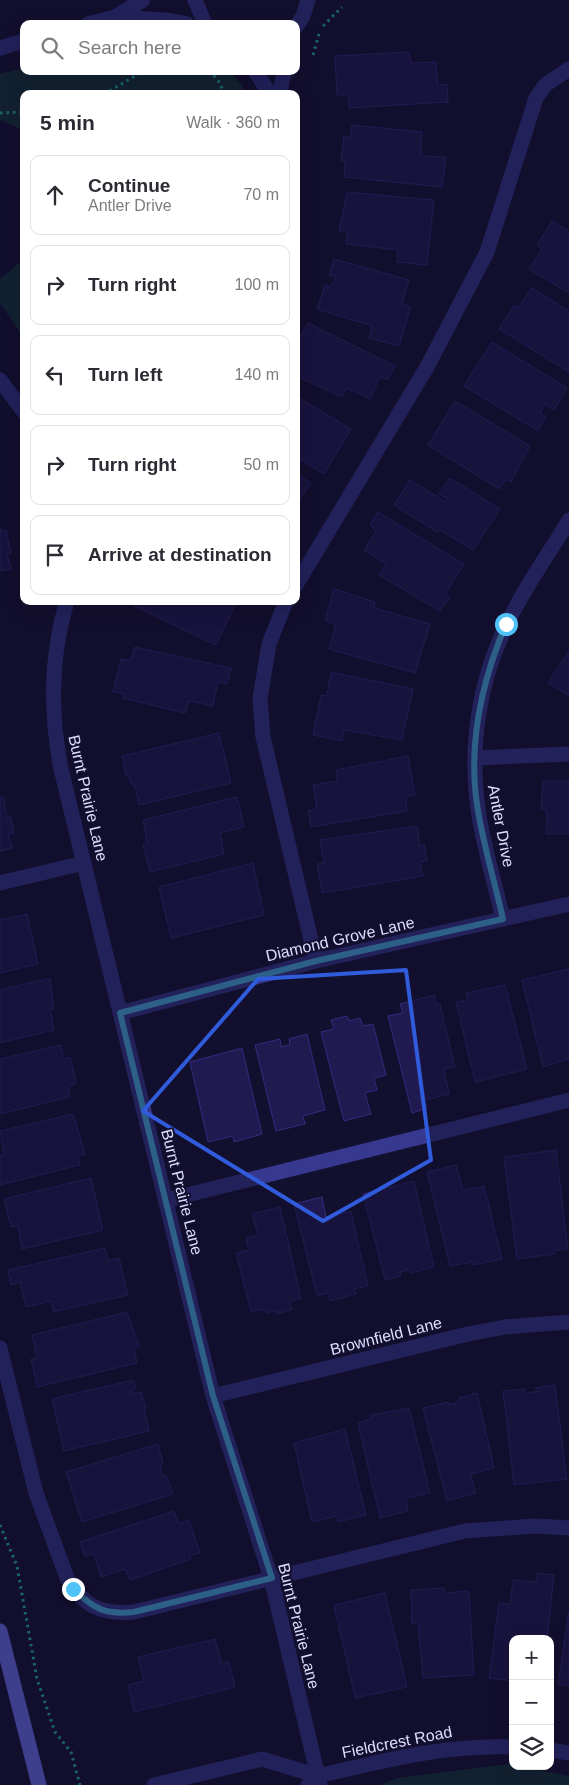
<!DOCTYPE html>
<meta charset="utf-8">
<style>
:root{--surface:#fff;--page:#f7f7f7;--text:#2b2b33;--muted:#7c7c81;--line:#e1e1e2}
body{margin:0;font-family:Helvetica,sans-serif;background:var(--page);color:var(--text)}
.controls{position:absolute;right:15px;bottom:15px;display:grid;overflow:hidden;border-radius:10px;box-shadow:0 5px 20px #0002}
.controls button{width:45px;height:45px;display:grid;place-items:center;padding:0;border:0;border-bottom:1px solid var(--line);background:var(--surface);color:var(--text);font:25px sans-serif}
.stop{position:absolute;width:15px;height:15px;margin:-11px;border:4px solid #4fc3f7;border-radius:50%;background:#fff}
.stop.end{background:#4fc3f7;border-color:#fff;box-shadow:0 1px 5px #0008}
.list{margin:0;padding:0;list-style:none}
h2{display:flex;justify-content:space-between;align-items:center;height:65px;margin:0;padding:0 20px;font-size:21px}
h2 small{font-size:16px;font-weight:400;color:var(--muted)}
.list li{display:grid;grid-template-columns:32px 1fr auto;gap:15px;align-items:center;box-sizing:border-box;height:80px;margin:0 10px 10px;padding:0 10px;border:1px solid var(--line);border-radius:10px}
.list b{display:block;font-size:19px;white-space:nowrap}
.list p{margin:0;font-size:16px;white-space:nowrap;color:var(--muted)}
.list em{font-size:16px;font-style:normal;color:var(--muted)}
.icon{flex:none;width:28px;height:28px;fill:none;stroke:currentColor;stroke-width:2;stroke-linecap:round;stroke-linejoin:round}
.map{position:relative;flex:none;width:569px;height:1785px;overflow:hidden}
.search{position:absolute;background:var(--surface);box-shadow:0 5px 20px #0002;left:20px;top:20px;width:280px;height:55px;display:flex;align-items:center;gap:12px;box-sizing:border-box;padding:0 18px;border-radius:10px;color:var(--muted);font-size:19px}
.panel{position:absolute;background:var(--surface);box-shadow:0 5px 20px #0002;left:20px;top:90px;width:280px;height:515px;border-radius:10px}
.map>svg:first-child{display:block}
</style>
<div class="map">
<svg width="569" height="1785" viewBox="0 0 569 1785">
<rect width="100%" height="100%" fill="#130f2e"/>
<!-- green -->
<path fill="#123935" d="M24,68V71H230L242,85L244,94H24V130L0,120V74Z
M24,259V338L0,303V279Z
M509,1764L569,1776V1785H380L397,1778Z"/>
<!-- building -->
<path fill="#211a51" stroke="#352a7f" d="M409,52L411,63L436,62L438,85L447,84L448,102L349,108L348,95H337L335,56Z
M352,125L422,132L421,156L446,157L442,187L344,177L345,161L341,160L344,136L350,138Z
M347,192L434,200L427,265L397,262L398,250L346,244L347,231H339Z
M552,221L569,231V293L529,269L542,249L537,245Z
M334,259L409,280L402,304L411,307L399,346L369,338L372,326L317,309L325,285L331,287L336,277L329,275Z
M532,288L569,311V372L499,329L514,305L518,308Z
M308,323L395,366L388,380L380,377L370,399L347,388L342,397L296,376V334L300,336Z
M492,342L567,388L554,410L545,404L540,412L546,417L538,431L464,386Z
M296,396L351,429L324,474L296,457Z
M455,401L530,446L511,482L506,479L499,489L428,445Z
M296,474L311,483L296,505Z
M450,478L500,509L473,550L440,530L437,532L394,505L410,480L446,502L447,498L439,494Z
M378,512L464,564L445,594L450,597L440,611L379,575L386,564L364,550L376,531L370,525Z
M0,528L1,531L6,530L11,553L7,554L11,569L0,571Z
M334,589L375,602L374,608L430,624L415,673L329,649L336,625L325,621Z
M136,601H237L216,645L134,606Z
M135,647L231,668L227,684L218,682L213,706L189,701L185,713L122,698L124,694L113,692L121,659L130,661Z
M569,651V696L548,683Z
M331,672L413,689L402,740L344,730L342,741L313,735L321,695L327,696Z
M219,733L231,783L139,805L135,785H132L129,776H126L122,756Z
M408,756L415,795L406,797L407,811L311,827L308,811L317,809L313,785L337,781L336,770Z
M543,781H569V834H546L547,810L541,809Z
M3,797L7,817H11L14,833L8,835L13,848L0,851V798Z
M237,797L244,827L220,833L224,854L150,872L143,845L147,843L143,820Z
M417,826L420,846L424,844L427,861L420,862L423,876L322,893L317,864L324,863L320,840Z
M253,863L264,915L171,938L159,887Z
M27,914L38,964L0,973V920Z
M569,969V1059L543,1067L522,980Z
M50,978L54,1009L50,1010L54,1030L0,1043V990Z
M505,985L527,1069L475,1082L456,1002L468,1000L466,993Z
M434,995L436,1004H440L455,1067L444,1069L449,1094L425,1100L427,1108L412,1113L388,1016L403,1013L400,1004Z
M347,1016L349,1021L360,1018L363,1026L373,1024L386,1075L374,1078L377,1090L365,1093L371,1114L344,1121L321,1032L334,1029L331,1020Z
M307,1034L325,1110L303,1116L305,1124L276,1131L255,1045L280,1039L281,1047L290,1045L289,1039Z
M61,1045L64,1059L70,1057L76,1083L68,1087L70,1097L0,1114V1059Z
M242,1048L262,1134L234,1142L233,1136L208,1142L190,1062Z
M73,1114L85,1154L78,1156L80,1165L0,1185V1156L4,1155L0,1131Z
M556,1150L568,1249L554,1251V1254L517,1259L504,1157Z
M456,1165L463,1190L484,1186L502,1259L473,1265L472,1262L450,1266L427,1172Z
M91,1178L103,1230L22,1249L18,1226L11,1227L4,1199Z
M414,1181L434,1267L411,1273L407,1267L408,1270L400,1272L401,1276L385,1280L363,1194Z
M322,1197L326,1217L351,1211L368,1286L354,1289L356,1294L330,1301L328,1293L317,1296L294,1204Z
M280,1207L301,1298L289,1302L292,1309L277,1314L276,1311L267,1313V1310L262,1311V1309L251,1312L236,1253L249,1250L246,1238L258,1235L252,1214Z
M105,1248L108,1261L119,1258L128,1295L53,1312L51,1301L26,1307L20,1282L11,1285L8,1270Z
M127,1312L139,1346L134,1348L137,1363L37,1387L31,1359L37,1358L32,1335Z
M133,1380L136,1388L127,1394L141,1392L146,1409L144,1410L149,1431L64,1451L52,1399Z
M555,1385L567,1479L514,1485L503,1391L525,1389L526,1393L540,1391L535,1388Z
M477,1393L494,1468L470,1474L476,1493L447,1501L423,1408L449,1402V1405L459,1402V1398Z
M409,1408L430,1493L406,1498L408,1511L380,1518L358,1423L372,1418L371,1415Z
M345,1429L366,1515L338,1522L337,1516L312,1522L294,1443Z
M158,1444L163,1463L160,1467L162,1475H166L173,1494L82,1522L66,1472Z
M174,1511L179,1524L189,1520L200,1553L189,1556L191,1559L130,1580L125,1569L101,1577L94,1554L85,1556L80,1542Z
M538,1573L554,1575L547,1639H513V1681L489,1678L499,1603L510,1604L513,1580L536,1582Z
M444,1588L445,1593L469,1591L474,1675L423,1678L418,1624L412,1623L411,1590Z
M385,1593L407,1687L355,1698L334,1605Z
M569,1611V1686L558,1685Z
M215,1639L222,1664L229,1662L235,1687L134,1712L128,1685L144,1681L138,1657Z"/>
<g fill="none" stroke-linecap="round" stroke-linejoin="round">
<!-- path -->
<path stroke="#26cab5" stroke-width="3" stroke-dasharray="2.5 4" stroke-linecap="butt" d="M323,26L342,7
M313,55L319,34
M209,71L218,80L225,94
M104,94L144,71
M0,113L24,112
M0,1525L17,1566L37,1679L55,1732L71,1752L80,1785"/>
<!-- lane -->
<path stroke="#373991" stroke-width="15" d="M296,585L427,367L487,252L536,98L545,85L569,69
M286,601L269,644L260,698L263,737L316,961
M475,758L569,754
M0,883L84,863
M167,1200L569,1100
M0,1348L36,1493L67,1578C83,1606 102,1615 134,1612L465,1531L535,1526L569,1528"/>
<!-- street -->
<path stroke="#373991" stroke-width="15" d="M195,0L205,24
M115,17L165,20L187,24
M88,24L115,17L143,0
M296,27L303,16L308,0
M0,48L24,41
M255,71L270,94
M280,94L284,71
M0,380L24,412
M67,601C50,657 50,712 61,769L213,1396L271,1578L320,1785
M503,919C495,883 483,846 478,809C469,746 479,681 507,624C524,588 548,555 569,520
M120,1013L316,961L569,904
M213,1396L468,1334L505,1327L569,1322
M550,1750L569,1753
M154,1785L262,1759L318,1776
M308,1785L318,1776C382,1761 446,1744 513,1747"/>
<!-- secondary -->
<path stroke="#747aff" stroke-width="15" d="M0,1631L39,1785"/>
</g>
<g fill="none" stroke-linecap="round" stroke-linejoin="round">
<!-- route -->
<path stroke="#4fc3f7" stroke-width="6" d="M73,1589C94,1609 105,1615 134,1612L272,1578L213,1396L120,1013L316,961L503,919C495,883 484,847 478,811C467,747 481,683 506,624"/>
</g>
<!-- marked area -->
<path d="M0 0H569V1785H0ZM406,970L431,1160L323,1221L143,1111L258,979Z" fill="#130f2e" fill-opacity=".55" fill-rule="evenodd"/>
<path fill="none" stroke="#305cdc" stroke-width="4" stroke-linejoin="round" d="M406,970L431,1160L323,1221L143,1111L258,979Z"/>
<g text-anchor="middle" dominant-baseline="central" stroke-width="4" stroke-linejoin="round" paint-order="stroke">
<!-- street labels -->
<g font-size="16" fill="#deddff" stroke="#130f2e">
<text transform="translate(88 798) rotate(77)">Burnt Prairie Lane</text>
<text transform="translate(501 826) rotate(79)">Antler Drive</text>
<text transform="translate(340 939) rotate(-13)">Diamond Grove Lane</text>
<text transform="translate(182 1192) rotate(76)">Burnt Prairie Lane</text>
<text transform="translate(386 1336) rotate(-14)">Brownfield Lane</text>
<text transform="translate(299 1626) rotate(76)">Burnt Prairie Lane</text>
<text transform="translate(397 1742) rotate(-11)">Fieldcrest Road</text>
</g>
</g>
</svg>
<div class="controls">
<button>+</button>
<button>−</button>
<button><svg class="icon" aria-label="layers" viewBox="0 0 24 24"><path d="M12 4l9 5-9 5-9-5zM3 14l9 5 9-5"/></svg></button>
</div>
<div class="stop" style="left:506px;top:624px"></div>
<div class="stop end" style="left:73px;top:1589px"></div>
<div class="search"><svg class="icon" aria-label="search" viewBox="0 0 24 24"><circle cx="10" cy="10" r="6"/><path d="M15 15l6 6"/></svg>Search here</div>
<section class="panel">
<h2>5 min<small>Walk · 360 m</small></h2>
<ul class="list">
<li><svg class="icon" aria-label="ahead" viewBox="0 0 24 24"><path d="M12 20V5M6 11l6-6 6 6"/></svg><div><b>Continue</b><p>Antler Drive</p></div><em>70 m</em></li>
<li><svg class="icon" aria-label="right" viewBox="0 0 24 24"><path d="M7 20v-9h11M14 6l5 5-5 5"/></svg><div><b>Turn right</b></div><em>100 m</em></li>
<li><svg class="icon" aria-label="left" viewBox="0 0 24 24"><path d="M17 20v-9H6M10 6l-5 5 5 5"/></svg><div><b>Turn left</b></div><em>140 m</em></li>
<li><svg class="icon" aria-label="right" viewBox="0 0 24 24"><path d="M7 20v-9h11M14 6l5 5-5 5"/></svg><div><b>Turn right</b></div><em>50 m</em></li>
<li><svg class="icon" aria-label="arrive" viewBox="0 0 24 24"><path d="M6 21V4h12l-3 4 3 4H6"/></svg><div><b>Arrive at destination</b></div></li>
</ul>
</section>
</div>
